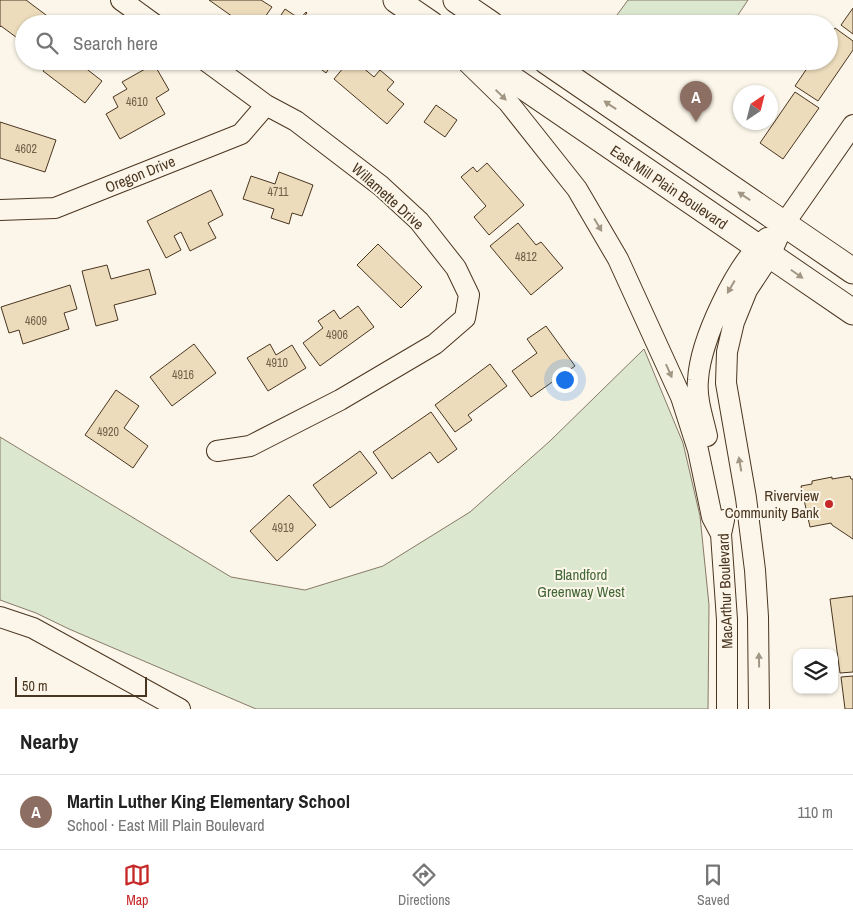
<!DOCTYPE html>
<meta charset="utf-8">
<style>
:root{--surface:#fff;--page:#f6f6f6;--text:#222;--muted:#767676;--line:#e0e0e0;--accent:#c62828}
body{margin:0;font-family:"Archivo Narrow",sans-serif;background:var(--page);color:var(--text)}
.controls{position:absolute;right:15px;bottom:15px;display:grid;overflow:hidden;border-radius:10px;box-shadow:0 1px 4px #0004}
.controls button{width:45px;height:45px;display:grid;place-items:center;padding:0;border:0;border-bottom:1px solid var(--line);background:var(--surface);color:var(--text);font:25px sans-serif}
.compass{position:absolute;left:733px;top:85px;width:45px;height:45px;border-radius:50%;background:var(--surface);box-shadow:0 1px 4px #0004;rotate:35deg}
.scale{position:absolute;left:15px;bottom:12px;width:132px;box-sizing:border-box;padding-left:5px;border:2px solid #4a3520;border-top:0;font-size:14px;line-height:18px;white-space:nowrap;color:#4a3520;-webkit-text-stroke:4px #fbf6e9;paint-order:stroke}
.you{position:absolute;left:564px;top:379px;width:18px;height:18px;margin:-12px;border:4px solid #fff;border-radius:50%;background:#1a73e8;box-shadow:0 0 0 8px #1a73e833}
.badge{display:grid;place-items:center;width:32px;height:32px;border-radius:50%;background:var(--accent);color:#fff;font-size:16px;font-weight:700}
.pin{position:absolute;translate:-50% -41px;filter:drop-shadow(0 1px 2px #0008)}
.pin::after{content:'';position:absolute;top:26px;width:18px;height:15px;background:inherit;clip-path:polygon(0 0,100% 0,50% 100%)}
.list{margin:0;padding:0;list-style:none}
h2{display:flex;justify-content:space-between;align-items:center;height:65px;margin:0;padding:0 20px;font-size:21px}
h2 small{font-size:16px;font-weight:400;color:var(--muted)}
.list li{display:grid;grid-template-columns:32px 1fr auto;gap:15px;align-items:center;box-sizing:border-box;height:75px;padding:0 20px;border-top:1px solid var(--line)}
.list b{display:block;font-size:19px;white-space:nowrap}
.list p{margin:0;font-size:16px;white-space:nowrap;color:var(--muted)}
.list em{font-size:16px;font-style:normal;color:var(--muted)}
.icon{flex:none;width:28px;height:28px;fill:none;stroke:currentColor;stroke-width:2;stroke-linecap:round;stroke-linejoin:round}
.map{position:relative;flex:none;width:853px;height:709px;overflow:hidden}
.search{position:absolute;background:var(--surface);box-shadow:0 1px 4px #0004;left:15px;right:15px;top:15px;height:55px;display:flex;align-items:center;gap:12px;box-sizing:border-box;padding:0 18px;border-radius:28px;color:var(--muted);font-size:19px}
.sheet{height:140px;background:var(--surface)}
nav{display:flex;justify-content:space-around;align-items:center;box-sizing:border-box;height:70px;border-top:1px solid var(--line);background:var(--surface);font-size:14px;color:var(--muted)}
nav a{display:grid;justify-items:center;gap:2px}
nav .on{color:var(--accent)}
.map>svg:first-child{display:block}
</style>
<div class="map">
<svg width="853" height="709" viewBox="0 0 853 709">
<rect width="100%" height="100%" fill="#fbf6e9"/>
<!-- green -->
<path fill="#dce7d0" stroke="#887966" d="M628,0H748L732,24H629L617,15Z
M644,349L683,443L700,516L709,605L708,709H256L69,629L36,613L0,600V437L231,577L305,590L383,566L470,512L550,441Z"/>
<!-- building -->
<path fill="#ecdcbc" stroke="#4a3520" d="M0,0H26L50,18L46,24H24V43L1,26L0,27Z
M209,0H261L272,7L260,24H243Z
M853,8V34L841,25Z
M285,9L300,19L306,12L307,13L302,19L308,24H275Z
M835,28L853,41V50L818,101L795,86L812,61H829V36Z
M50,61H80L79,63L102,81L85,103L43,71Z
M310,61H334L326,73Z
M349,61H355L374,77L380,70L394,82L387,90L404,104L387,124L334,79Z
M154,64L169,90L156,98L165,114L120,139L106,114L118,107L113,97L127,89L122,82Z
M795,92L819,108L783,159L760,143Z
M436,105L457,120L445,137L424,122Z
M0,122L56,140L45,172L0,158Z
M487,163L524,205L489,235L474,217L486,206L461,177L473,167L477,172Z
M279,172L313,185L302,216L292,213L289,224L271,218L274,209L243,199L251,176L275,184Z
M211,190L223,215L208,223L216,238L190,251L181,232L174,236L181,250L166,258L147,221Z
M518,223L536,245L541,242L563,268L531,295L490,246Z
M378,244L422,287L401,308L357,265Z
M107,265L111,279L149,269L156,294L114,305L118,320L96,326L82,271Z
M70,285L77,309L64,313L69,329L23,344L19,330L9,333L1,307Z
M358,306L374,327L320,366L303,343L323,328L318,321L334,310L340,319Z
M546,326L575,366L531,397L512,371L537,353L527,339Z
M194,344L216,373L172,406L150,377Z
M270,344L276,355L292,345L306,368L268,391L247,358Z
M490,364L507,386L468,415L472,420L455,432L435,405Z
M116,390L139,406L124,428L148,446L133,468L85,435Z
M431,412L457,449L438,463L430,452L392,479L373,452Z
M360,451L377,473L330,508L313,485Z
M850,476L851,479H853V539L832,525L831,523L810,527L801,486L812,484V481L832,477V479Z
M289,495L316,525L277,561L250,531Z
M853,596V672L840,673L830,599Z
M853,676V709H845L841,677Z"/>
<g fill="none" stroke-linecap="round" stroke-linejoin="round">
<defs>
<path id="minor" d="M121,0L154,24
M206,61L266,105L296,121L381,186L419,221L456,268L469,295L465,318L435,344L340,400L250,446L217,451
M466,61L508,102L577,189L618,259L681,397L698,450L712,517L721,534
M0,210L55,208L241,134L266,105
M707,436C703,418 696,398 698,380C700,340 737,262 767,238
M724,520L721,534L727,620V709
M0,617L33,628L180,709
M759,709L758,617L755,570L746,498L726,383L727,352L734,322L747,290L770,255L784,224L853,125"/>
<path id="major" d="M396,0L431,24
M456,0L491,24
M486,61L853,312
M546,61L853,271"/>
</defs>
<!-- minor casing -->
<use href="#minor" stroke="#4a3520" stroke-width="22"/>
<!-- major casing -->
<use href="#major" stroke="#4a3520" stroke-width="27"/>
<!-- minor -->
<use href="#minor" stroke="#fbf6e9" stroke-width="20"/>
<!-- major -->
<use href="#major" stroke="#fbf6e9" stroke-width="25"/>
</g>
<!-- one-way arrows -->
<defs><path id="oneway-solid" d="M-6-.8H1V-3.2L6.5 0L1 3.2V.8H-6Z" transform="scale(1.25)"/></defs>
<g fill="#a29684">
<use href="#oneway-solid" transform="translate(501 95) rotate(44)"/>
<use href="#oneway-solid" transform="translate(610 105) rotate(-146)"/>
<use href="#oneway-solid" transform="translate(744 196) rotate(-146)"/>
<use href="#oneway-solid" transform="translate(598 225) rotate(59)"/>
<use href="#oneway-solid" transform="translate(797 274) rotate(35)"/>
<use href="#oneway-solid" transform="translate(731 287) rotate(120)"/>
<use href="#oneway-solid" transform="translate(669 371) rotate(66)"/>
<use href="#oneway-solid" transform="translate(740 464) rotate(-100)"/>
<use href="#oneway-solid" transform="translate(759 660) rotate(-91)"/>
</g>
<!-- markers -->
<circle fill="#c62828" stroke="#fbf6e9" stroke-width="2" cx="829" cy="504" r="5"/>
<g text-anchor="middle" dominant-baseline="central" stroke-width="4" stroke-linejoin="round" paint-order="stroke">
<!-- number labels -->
<g font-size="12" fill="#725f47">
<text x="137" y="102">4610</text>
<text x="26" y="149">4602</text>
<text x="278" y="192">4711</text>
<text x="526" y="257">4812</text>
<text x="36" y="321">4609</text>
<text x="337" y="335">4906</text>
<text x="277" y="363">4910</text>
<text x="183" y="375">4916</text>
<text x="108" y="432">4920</text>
<text x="283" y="528">4919</text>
</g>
<!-- street labels -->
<g font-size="15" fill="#4a3520" stroke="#fbf6e9">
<text transform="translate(140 174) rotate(-22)">Oregon Drive</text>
<text transform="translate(669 187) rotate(34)">East Mill Plain Boulevard</text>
<text transform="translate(388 196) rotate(42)">Willamette Drive</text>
<text transform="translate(725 591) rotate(-92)">MacArthur Boulevard</text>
</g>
<!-- poi labels -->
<g font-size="15" fill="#4a3520" stroke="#fbf6e9" text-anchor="end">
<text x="819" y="495">Riverview<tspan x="819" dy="17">Community Bank</tspan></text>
</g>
<!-- park labels -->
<g font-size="15" fill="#436837" stroke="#fbf6e9">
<text x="581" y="574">Blandford<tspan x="581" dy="17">Greenway West</tspan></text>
</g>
</g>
</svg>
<div class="controls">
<button><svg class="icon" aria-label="layers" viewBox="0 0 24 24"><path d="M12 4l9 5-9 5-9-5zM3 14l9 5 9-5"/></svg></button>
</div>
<svg class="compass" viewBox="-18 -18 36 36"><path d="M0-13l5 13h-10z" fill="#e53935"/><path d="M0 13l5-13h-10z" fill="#767676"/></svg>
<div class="scale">50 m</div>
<div class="you"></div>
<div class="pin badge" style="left:696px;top:122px;background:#8d6e63">A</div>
<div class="search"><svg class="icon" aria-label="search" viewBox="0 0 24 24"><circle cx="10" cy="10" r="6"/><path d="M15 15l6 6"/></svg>Search here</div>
</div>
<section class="sheet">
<h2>Nearby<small></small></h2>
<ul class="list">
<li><span class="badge" style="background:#8d6e63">A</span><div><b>Martin Luther King Elementary School</b><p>School · East Mill Plain Boulevard</p></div><em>110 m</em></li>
</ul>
</section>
<nav>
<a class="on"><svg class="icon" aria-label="map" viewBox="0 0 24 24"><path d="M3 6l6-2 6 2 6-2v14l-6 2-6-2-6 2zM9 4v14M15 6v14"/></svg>Map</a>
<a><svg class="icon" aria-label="directions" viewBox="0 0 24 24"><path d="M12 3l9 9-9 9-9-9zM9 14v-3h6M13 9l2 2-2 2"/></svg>Directions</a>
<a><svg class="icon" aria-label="saved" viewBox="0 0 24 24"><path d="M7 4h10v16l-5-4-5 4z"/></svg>Saved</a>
</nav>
